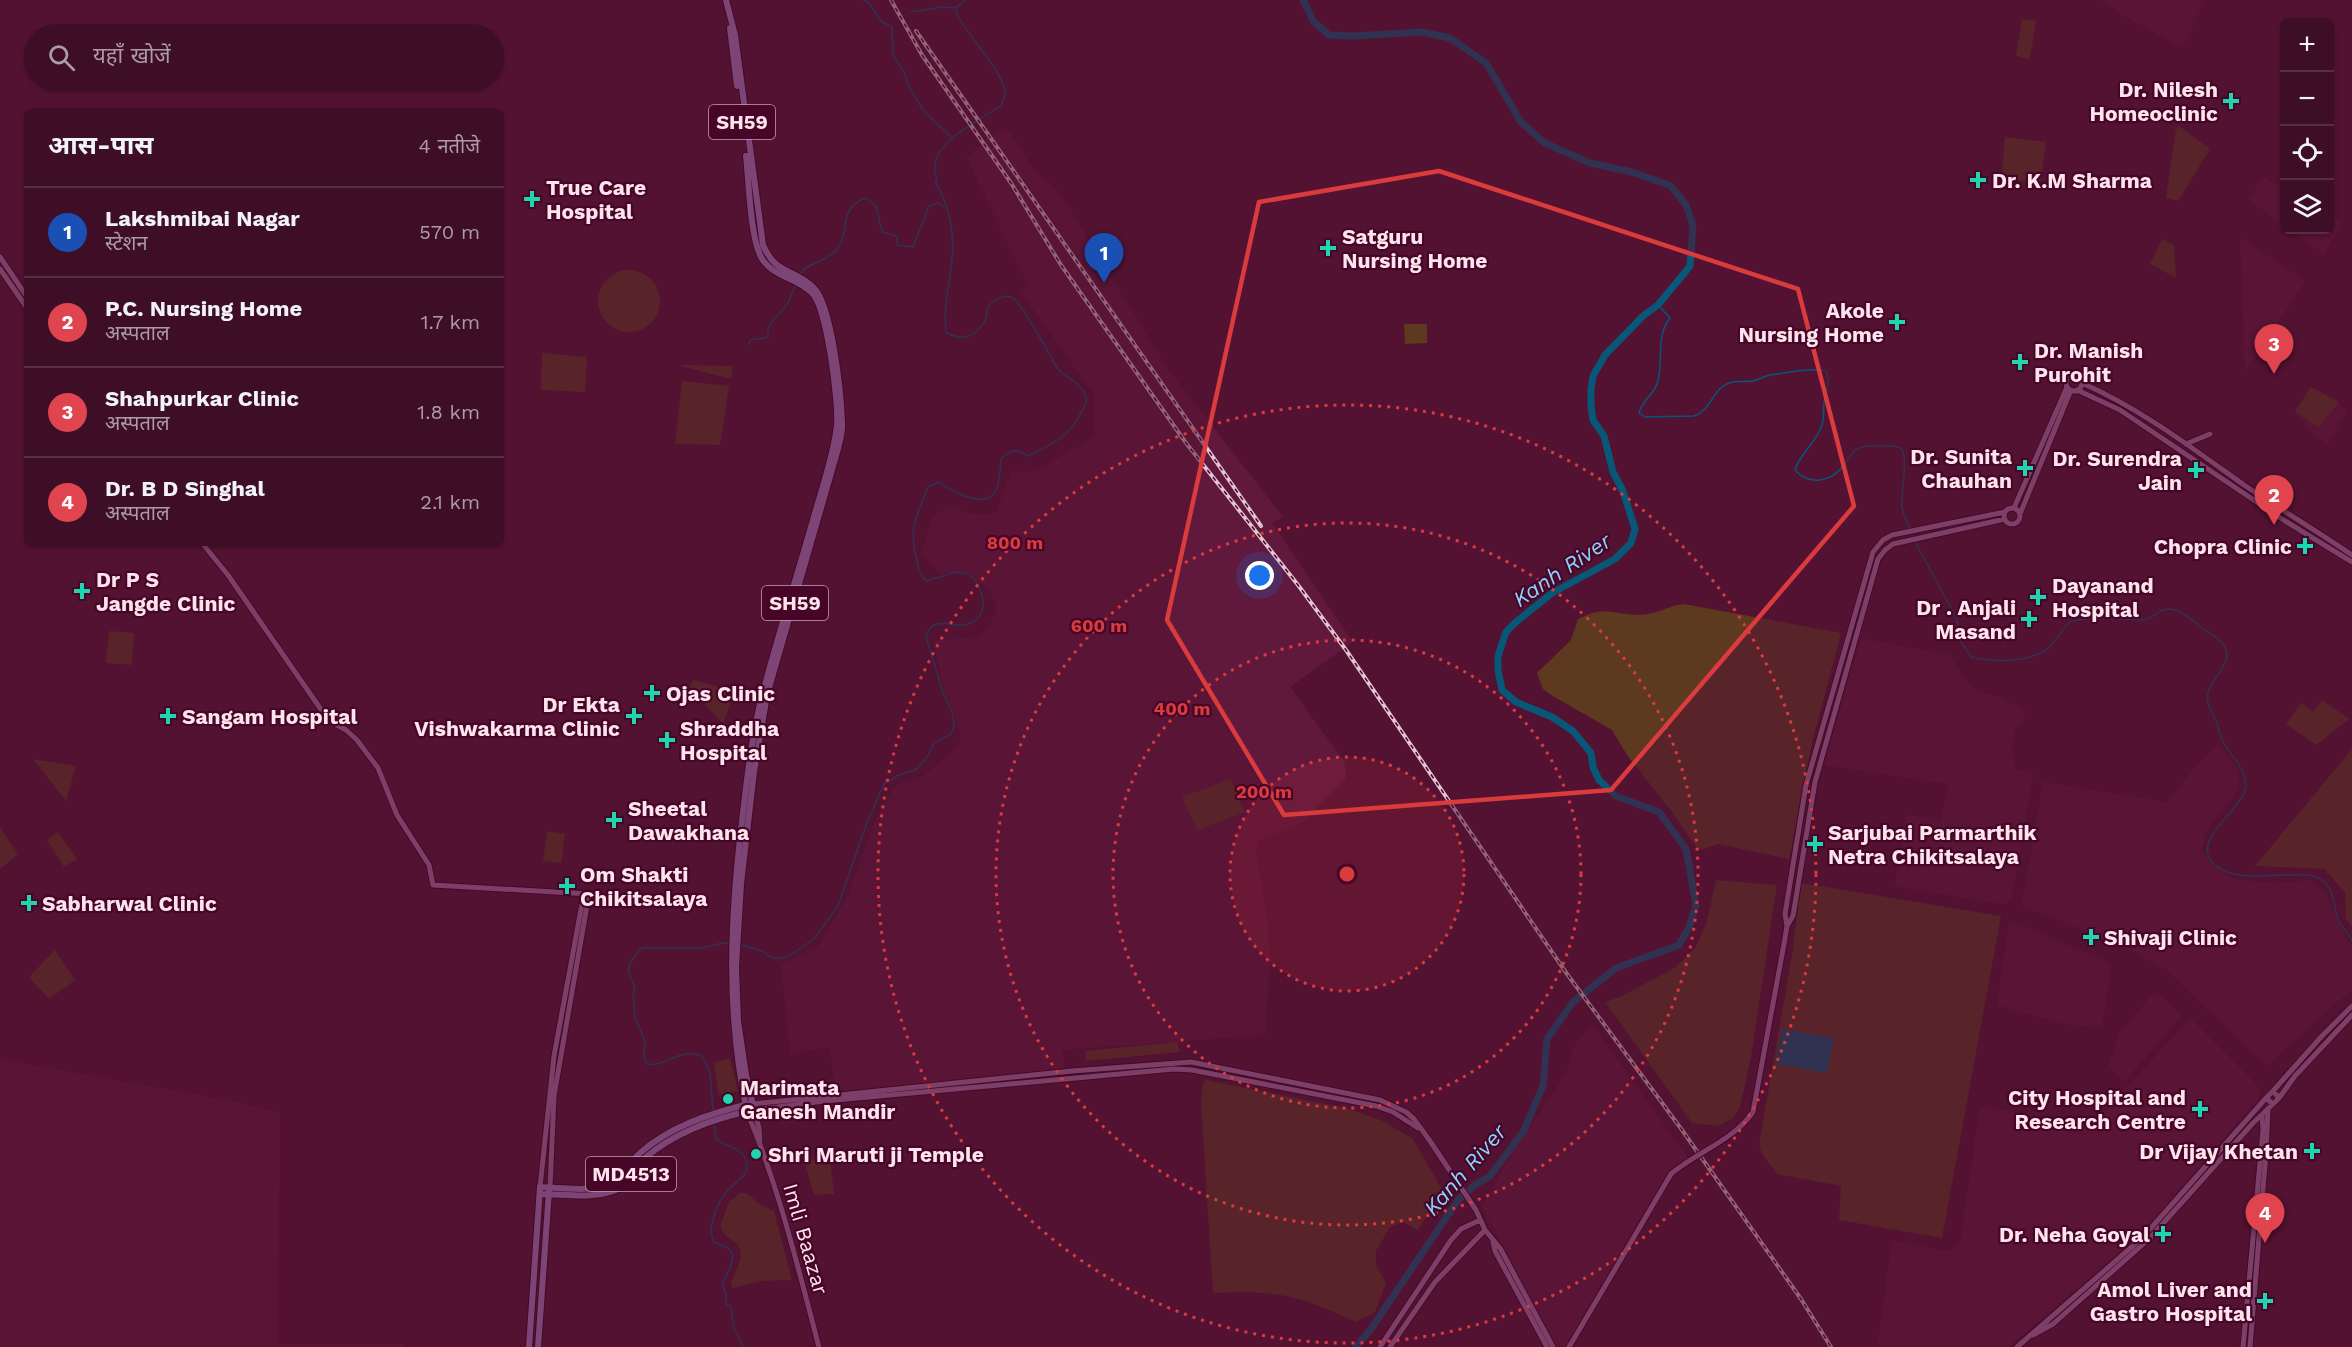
<!DOCTYPE html>
<html lang="hi">
<meta charset="utf-8">
<style>
:root{--surface:#3e0e26;--page:#45172e;--text:#f1f3f6;--muted:#ad9ca7;--line:#572e43;--accent:#b45309}
body{margin:0;font-family:"Work Sans","Noto Sans Devanagari",sans-serif;background:var(--page);color:var(--text)}
.controls{position:absolute;right:18px;top:18px;display:grid;overflow:hidden;border-radius:9px;box-shadow:0 2px 4px #0004}
.controls button{width:54px;height:54px;display:grid;place-items:center;padding:0;border:0;border-bottom:2px solid var(--line);background:var(--surface);color:var(--text);font:30px sans-serif}
.you{position:absolute;left:1260px;top:576px;width:21px;height:21px;margin:-15px;border:4px solid #fff;border-radius:50%;background:#1a73e8;box-shadow:0 0 0 9px #1a73e833}
.badge{display:grid;place-items:center;width:39px;height:39px;border-radius:50%;background:var(--accent);color:#fff;font-size:20px;font-weight:700}
.pin{position:absolute;translate:-50% -50px;filter:drop-shadow(0 2px 3px #0008)}
.pin::after{content:'';position:absolute;top:32px;width:21px;height:18px;background:inherit;clip-path:polygon(0 0,100% 0,50% 100%)}
.list{margin:0;padding:0;list-style:none}
h2{display:flex;justify-content:space-between;align-items:center;height:78px;margin:0;padding:0 24px;font-size:26px}
h2 small{font-size:20px;font-weight:400;color:var(--muted)}
.list li{display:grid;grid-template-columns:39px 1fr auto;gap:18px;align-items:center;box-sizing:border-box;height:90px;padding:0 24px;border-top:2px solid var(--line)}
.list b{display:block;font-size:22px;white-space:nowrap}
.list p{margin:0;font-size:20px;white-space:nowrap;color:var(--muted)}
.list em{font-size:20px;font-style:normal;color:var(--muted)}
.icon{flex:none;width:33px;height:33px;fill:none;stroke:currentColor;stroke-width:2;stroke-linecap:round;stroke-linejoin:round}
.map{position:relative;flex:none;width:2352px;height:1347px;overflow:hidden}
.search{position:absolute;background:var(--surface);box-shadow:0 2px 4px #0004;left:24px;top:24px;width:480px;height:66px;display:flex;align-items:center;gap:15px;box-sizing:border-box;padding:0 21px;border-radius:33px;color:var(--muted);font-size:22px}
.panel{position:absolute;background:var(--surface);box-shadow:0 2px 4px #0004;left:24px;top:108px;width:480px;height:438px;border-radius:9px}
.map>svg:first-child{display:block}
</style>
<div class="map">
<svg width="2352" height="1347" viewBox="0 0 2352 1347">
<rect width="100%" height="100%" fill="#531232"/>
<!-- built -->
<path fill="#60183d" d="M2101,0H2205L2182,48L2121,14Z
M1007,128L1036,173L1059,191L1166,366L1283,517L1272,523L1353,642L1290,687L1344,761L1346,773L1345,780L1303,822L1260,840L1256,849L1267,915L1271,970L1268,981L1266,1035L1063,1050L1064,1071L835,1092L830,1047L790,1053L781,964L816,949L848,896L875,820L895,786L922,777L959,746L960,734L956,719L942,682L933,641L980,636L989,626L996,613V603L987,588L974,577L962,571L940,574L921,553L932,518L948,505L969,513L983,514L996,512L1012,471L1027,472L1046,465L1095,436L1094,402L1092,392L1021,292L1029,287L967,159L975,149L993,135Z
M2263,177L2284,189V226L2249,200Z
M2330,216L2342,223L2324,254L2290,230H2330Z
M2240,237L2305,281L2245,372Z
M2311,387L2348,410L2327,444L2304,427L2306,421L2294,413Z
M1861,638L1950,655L1964,677L1976,690L2002,698L2026,711L2020,726H2016L2012,751L2016,769L2034,772L2011,901L2002,904L1895,886L1906,814L1941,822L1948,784L1824,765Z
M2218,744L2238,769L2239,783L2236,793L2212,823L2204,835L2202,851L2214,867L2237,880L2277,883L2310,880L2324,891L2352,948V989L2267,1066L2165,969L2126,947L2020,905L2026,882L2043,782L2167,802L2196,766Z
M2009,920L2112,964L2102,1028L2063,1024L1997,1005Z
M2155,991L2182,1015L2124,1082L2109,1066L2119,1034Z
M2190,1018L2257,1085L2260,1092L2257,1100L2175,1194L2161,1187L2121,1154L2175,1198L2122,1250L2008,1347H1879L1878,1341L1892,1240L1940,1250H1949L1960,1242L1980,1106L2092,1126L2101,1137L2093,1125Z
M1592,1024L1689,1159L1665,1178L1568,1345L1558,1347L1554,1345L1482,1207L1509,1158L1566,1073L1574,1046Z
M0,1059L232,1101L280,1113L278,1344H404V1347H0Z"/>
<!-- green -->
<path fill="#5d3920" d="M2022,19L2036,21L2030,59L2016,56Z
M2179,126L2210,149L2178,201L2166,198L2176,129Z
M2005,137L2046,142L2040,183L2001,178Z
M2162,239L2174,245L2176,278L2150,264Z
M598 301a31 31 0 1 1 62 0a31 31 0 1 1-62 0Z
M1404,324H1427V343L1405,344Z
M542,353L587,357L585,392L541,390Z
M681,365L733,366L731,379L681,366Z
M682,381L729,386L720,445L675,444Z
M2311,387L2339,402L2319,427L2295,411Z
M1684,604L1841,633L1812,743L1789,859L1718,844L1701,850L1696,847L1672,812L1627,755L1612,730L1551,695L1543,689L1537,673L1571,640L1578,619C1607,603 1619,618 1648,614C1661,612 1671,605 1684,604Z
M109,631L134,633L132,665L106,663Z
M693,680L734,691L723,724L690,688Z
M2322,700L2349,719L2316,745L2286,724L2301,703L2313,712Z
M2352,749V927L2346,919L2345,892L2324,869L2255,866Z
M33,759L76,766L66,801Z
M1231,779L1245,812L1197,830L1182,797Z
M0,827L18,854L0,869Z
M547,831L565,834L561,863L543,861Z
M58,832L77,859L64,867L47,840Z
M1716,880L1777,885L1751,1057L1740,1107L1733,1118L1718,1126L1692,1123L1605,1002L1622,996L1676,967L1696,947L1707,921Z
M1801,883L2001,916L1942,1238L1839,1220L1841,1186L1777,1174L1762,1154L1759,1145L1792,955Z
M55,950L75,980L49,999L29,977Z
M1177,1042L1180,1052L1086,1061L1085,1051Z
M730,1058L738,1091L719,1095L714,1062Z
M1206,1080L1346,1108L1383,1121L1413,1139L1443,1191L1418,1230L1403,1222L1390,1227L1376,1251V1265L1386,1283L1375,1312L1356,1322C1298,1295 1277,1290 1213,1293L1201,1102L1203,1082Z
M830,1158L834,1194L814,1195L804,1160Z
M740,1193H746L761,1205L774,1211L792,1280L762,1281L732,1288L731,1282C736,1269 749,1252 733,1241C726,1236 723,1234 720,1226L729,1202Z"/>
<!-- water -->
<path fill="#075779" d="M1782,1029L1834,1038L1827,1073L1776,1064Z"/>
<g fill="none" stroke-linecap="round" stroke-linejoin="round">
<!-- stream -->
<path stroke="#075779" stroke-width="1.5" d="M864,0L869,3L881,21L892,27L893,55L904,72L909,87L923,110L953,139
M911,12L942,7L955,8
M800,274C808,262 826,262 835,251C852,234 836,208 866,198L876,206L882,232L897,236V245L913,247L929,206L938,203L944,207
M1658,305L1670,318C1656,334 1663,361 1658,381C1655,394 1642,400 1639,413L1645,417L1694,416C1709,411 1711,396 1722,387C1732,378 1742,383 1753,381C1759,380 1764,376 1770,375C1784,373 1813,367 1826,371C1832,387 1825,388 1824,403C1823,412 1825,421 1820,430C1813,445 1800,454 1795,470C1809,486 1831,482 1843,466C1847,462 1850,455 1854,451C1861,446 1873,445 1881,446C1887,446 1895,445 1900,448C1910,455 1900,494 1902,507C1903,514 1907,522 1910,529
M749,345L750,340L768,337C766,321 778,317 785,307C790,301 793,291 796,283
M1915,542L1957,619L1961,642L1971,657C1992,662 2026,663 2046,650C2056,643 2061,629 2071,621L2093,618L2143,620C2152,619 2156,613 2163,610C2178,605 2193,621 2203,629C2210,633 2220,639 2224,646C2237,665 2202,682 2208,703C2210,710 2215,717 2217,724C2219,728 2219,733 2221,737C2227,753 2250,771 2245,790C2241,808 2196,838 2210,859C2231,892 2300,864 2322,880C2337,891 2332,908 2339,921C2343,928 2348,934 2352,940
M738,944L762,951L772,958H782L792,954L814,939L838,906L866,825L884,784L899,775L917,769L927,757L934,743L951,734L954,727L953,715L943,692L926,637C928,632 929,628 934,625C944,621 953,626 962,625C992,622 986,588 969,574L955,572L927,581C919,575 919,570 917,561C908,527 916,518 928,487L938,482C944,485 949,489 955,492C994,510 999,495 1001,459C1011,449 1017,448 1028,456C1061,439 1072,436 1087,400C1081,379 1062,378 1056,366C1048,352 1041,338 1032,325C1020,306 1014,283 988,306C987,311 987,317 985,321C976,337 962,342 946,332C943,306 950,283 952,258C955,232 948,203 935,182L937,179C922,147 977,122 999,107C1003,102 1006,96 1005,90C999,67 969,37 957,14L956,8L965,0
M713,1111L710,1071L702,1056C679,1047 665,1068 647,1064L644,1056L645,1041L635,1017L633,996L635,987L628,971L631,961L642,948H701L723,943L731,944
M714,1122L716,1139C724,1146 738,1147 744,1156C754,1174 738,1179 728,1190C718,1201 706,1229 714,1242L728,1248L733,1254L731,1266L722,1284L726,1295V1304L731,1307L734,1328L743,1347"/>
<!-- river -->
<path stroke="#075779" stroke-width="7" d="M1303,0L1314,22L1329,35L1353,36L1422,32L1450,38L1486,63L1521,122L1545,143L1590,163L1632,172L1671,186L1686,205L1693,225L1690,266L1658,305L1643,316L1605,355L1593,376L1591,389V406L1593,420L1604,436L1613,472L1623,491L1635,529L1631,543L1615,559L1552,593L1516,622L1506,632L1498,656V670L1502,690L1516,702L1552,717L1573,731L1591,753L1593,767L1599,780L1616,796L1659,812L1686,849L1696,905L1689,927L1679,945L1616,968L1573,1002L1547,1039L1543,1086L1523,1132L1490,1176L1475,1185L1458,1200L1371,1329L1356,1347"/>
<defs>
<path id="secondary" d="M0,257L27,297
M0,269L27,308
M2066 383a8 8 0 1 1 16 0a8 8 0 1 1-16 0Z
M2082,383C2141,409 2192,448 2244,485C2280,509 2317,531 2352,555
M2077,390L2120,410L2285,521L2352,562
M2186,444L2210,434
M2014,508L2067,387
M2004 516a8 8 0 1 1 16 0a8 8 0 1 1-16 0Z
M2020,514L2071,390
M202,543L228,575L322,711L333,723L346,730L357,740L378,768L397,815L429,865L433,885L589,894L554,1096L550,1188
M1787,926L1793,916L1815,782L1878,559L1885,550L1893,544L2005,519
M1784,944L1787,926L1785,914L1806,785L1873,552L1883,540L1892,535L2005,512
M2273,1091L2321,1037L2352,1006
M2279,1098L2295,1076L2352,1015
M752,1104L1072,1071L1191,1062L1380,1100L1406,1112L1414,1119L1430,1141L1476,1210L1485,1230L1500,1248L1553,1347
M747,1112C779,1187 798,1268 819,1347
M760,1141L759,1128L754,1110L825,1101L1174,1069L1192,1070L1376,1106L1393,1112L1418,1128
M540,1187L554,1056L584,893
M1493,1242L1495,1251L1547,1347
M2033,1335L2053,1324L2150,1238L2253,1123L2273,1104
M1380,1347L1451,1240L1461,1229L1480,1220
M1390,1347L1435,1282L1485,1230
M1569,1347L1601,1293
M2017,1347L2134,1245L2151,1228L2266,1098L2273,1091L2279,1098L2273,1104L2266,1098
M2243,1347L2263,1130L2262,1116
M2250,1347L2266,1153L2268,1109"/>
<path id="primary" d="M730,28L737,86
M746,156C749,183 750,232 760,255C770,277 797,277 812,293C827,308 839,403 837,425C834,454 823,485 815,513C798,573 779,632 763,692C752,734 747,778 742,821C730,921 726,1013 747,1112
M540,1194C563,1194 591,1199 613,1191C627,1186 634,1168 645,1158C675,1132 715,1118 754,1110L746,1075L738,1021L736,967L741,884L754,772L767,695L838,449C840,440 843,431 842,422C841,394 832,306 814,288C795,268 776,276 763,245L735,35L726,0
M529,1347L540,1187C558,1188 598,1192 613,1184C624,1178 630,1161 640,1153C671,1126 709,1114 748,1104
M538,1347L549,1191"/>
</defs>
<!-- secondary casing -->
<use href="#secondary" stroke="#30011a" stroke-width="7"/>
<!-- primary casing -->
<use href="#primary" stroke="#30011a" stroke-width="8"/>
<!-- secondary -->
<use href="#secondary" stroke="#af75a8" stroke-width="5"/>
<!-- primary -->
<use href="#primary" stroke="#b083cb" stroke-width="6"/>
<defs>
<path id="rail" d="M891,0L922,55L1011,183L1061,265L1186,443L1298,585L1346,650L1567,974L1682,1130L1801,1299L1831,1347
M916,31L1261,526"/>
</defs>
<!-- rail casing -->
<use href="#rail" stroke="#e3c4d0" stroke-width="4"/>
<!-- rail -->
<use href="#rail" stroke="#470528" stroke-width="1.5" stroke-dasharray="4.5" stroke-linecap="butt"/>
<defs>
<path id="secondary-bridge" d="M1601,1293L1671,1174C1697,1152 1734,1140 1753,1112L1784,944"/>
</defs>
<!-- secondary-bridge casing -->
<use href="#secondary-bridge" stroke="#30011a" stroke-width="7" stroke-linecap="butt"/>
<!-- secondary-bridge -->
<use href="#secondary-bridge" stroke="#af75a8" stroke-width="5"/>
</g>
<!-- marked area -->
<path d="M0 0H2352V1347H0ZM1439,171L1798,289L1854,506L1611,790L1284,815L1167,620L1259,202Z" fill="#531232" fill-opacity=".55" fill-rule="evenodd"/>
<path fill="none" stroke="#da3b3c" stroke-width="4.5" stroke-linejoin="round" d="M1439,171L1798,289L1854,506L1611,790L1284,815L1167,620L1259,202Z"/>
<!-- distance rings -->
<circle cx="1347" cy="874" r="117" fill="#da3b3c" fill-opacity=".12"/>
<g fill="none" stroke="#da3b3c" stroke-width="3" stroke-dasharray="3 6">
<circle cx="1347" cy="874" r="117"/>
<circle cx="1347" cy="874" r="234"/>
<circle cx="1347" cy="874" r="351"/>
<circle cx="1347" cy="874" r="469"/>
</g>
<!-- markers -->
<g fill="#1ed5b0" stroke="#470528" stroke-width="2">
<path d="M2228 92h6v6h6v6h-6v6h-6v-6h-6v-6h6z"/>
<path d="M1975 171h6v6h6v6h-6v6h-6v-6h-6v-6h6z"/>
<path d="M529 190h6v6h6v6h-6v6h-6v-6h-6v-6h6z"/>
<path d="M1325 239h6v6h6v6h-6v6h-6v-6h-6v-6h6z"/>
<path d="M1894 313h6v6h6v6h-6v6h-6v-6h-6v-6h6z"/>
<path d="M2017 353h6v6h6v6h-6v6h-6v-6h-6v-6h6z"/>
<path d="M2022 459h6v6h6v6h-6v6h-6v-6h-6v-6h6z"/>
<path d="M2193 461h6v6h6v6h-6v6h-6v-6h-6v-6h6z"/>
<path d="M2302 537h6v6h6v6h-6v6h-6v-6h-6v-6h6z"/>
<path d="M79 582h6v6h6v6h-6v6h-6v-6h-6v-6h6z"/>
<path d="M2035 588h6v6h6v6h-6v6h-6v-6h-6v-6h6z"/>
<path d="M2026 610h6v6h6v6h-6v6h-6v-6h-6v-6h6z"/>
<path d="M649 684h6v6h6v6h-6v6h-6v-6h-6v-6h6z"/>
<path d="M165 707h6v6h6v6h-6v6h-6v-6h-6v-6h6z"/>
<path d="M631 707h6v6h6v6h-6v6h-6v-6h-6v-6h6z"/>
<path d="M664 731h6v6h6v6h-6v6h-6v-6h-6v-6h6z"/>
<path d="M611 811h6v6h6v6h-6v6h-6v-6h-6v-6h6z"/>
<path d="M1812 835h6v6h6v6h-6v6h-6v-6h-6v-6h6z"/>
<path d="M564 877h6v6h6v6h-6v6h-6v-6h-6v-6h6z"/>
<path d="M26 894h6v6h6v6h-6v6h-6v-6h-6v-6h6z"/>
<path d="M2088 928h6v6h6v6h-6v6h-6v-6h-6v-6h6z"/>
<circle cx="728" cy="1099" r="6"/>
<path d="M2197 1100h6v6h6v6h-6v6h-6v-6h-6v-6h6z"/>
<path d="M2309 1142h6v6h6v6h-6v6h-6v-6h-6v-6h6z"/>
<circle cx="756" cy="1154" r="6"/>
<path d="M2160 1225h6v6h6v6h-6v6h-6v-6h-6v-6h6z"/>
<path d="M2262 1292h6v6h6v6h-6v6h-6v-6h-6v-6h6z"/>
</g>
<g text-anchor="middle" dominant-baseline="central" stroke-width="4.5" stroke-linejoin="round" paint-order="stroke">
<!-- shield labels -->
<g fill="#470528" stroke="#c6a0b1" stroke-width="1.5">
<rect x="709" y="105" width="66" height="34" rx="4.5"/>
<rect x="762" y="586" width="66" height="34" rx="4.5"/>
<rect x="586" y="1157" width="90" height="34" rx="4.5"/>
</g>
<g font-size="20" font-weight="bold" fill="#fce3ec">
<text x="742" y="122">SH59</text>
<text x="795" y="603">SH59</text>
<text x="631" y="1174">MD4513</text>
</g>
<!-- poi labels -->
<g font-size="21" font-weight="bold" fill="#fce3ec" stroke="#470528" text-anchor="start">
<text x="2218" y="89" text-anchor="end">Dr. Nilesh<tspan x="2218" dy="24">Homeoclinic</tspan></text>
<text x="1992" y="180">Dr. K.M Sharma</text>
<text x="546" y="187">True Care<tspan x="546" dy="24">Hospital</tspan></text>
<text x="1342" y="236">Satguru<tspan x="1342" dy="24">Nursing Home</tspan></text>
<text x="1884" y="310" text-anchor="end">Akole<tspan x="1884" dy="24">Nursing Home</tspan></text>
<text x="2034" y="350">Dr. Manish<tspan x="2034" dy="24">Purohit</tspan></text>
<text x="2012" y="456" text-anchor="end">Dr. Sunita<tspan x="2012" dy="24">Chauhan</tspan></text>
<text x="2182" y="458" text-anchor="end">Dr. Surendra<tspan x="2182" dy="24">Jain</tspan></text>
<text x="2292" y="546" text-anchor="end">Chopra Clinic</text>
<text x="96" y="579">Dr P S<tspan x="96" dy="24">Jangde Clinic</tspan></text>
<text x="2052" y="585">Dayanand<tspan x="2052" dy="24">Hospital</tspan></text>
<text x="2016" y="607" text-anchor="end">Dr . Anjali<tspan x="2016" dy="24">Masand</tspan></text>
<text x="666" y="693">Ojas Clinic</text>
<text x="620" y="704" text-anchor="end">Dr Ekta<tspan x="620" dy="24">Vishwakarma Clinic</tspan></text>
<text x="182" y="716">Sangam Hospital</text>
<text x="680" y="728">Shraddha<tspan x="680" dy="24">Hospital</tspan></text>
<text x="628" y="808">Sheetal<tspan x="628" dy="24">Dawakhana</tspan></text>
<text x="1828" y="832">Sarjubai Parmarthik<tspan x="1828" dy="24">Netra Chikitsalaya</tspan></text>
<text x="580" y="874">Om Shakti<tspan x="580" dy="24">Chikitsalaya</tspan></text>
<text x="42" y="903">Sabharwal Clinic</text>
<text x="2104" y="937">Shivaji Clinic</text>
<text x="740" y="1087">Marimata<tspan x="740" dy="24">Ganesh Mandir</tspan></text>
<text x="2186" y="1097" text-anchor="end">City Hospital and<tspan x="2186" dy="24">Research Centre</tspan></text>
<text x="2298" y="1151" text-anchor="end">Dr Vijay Khetan</text>
<text x="768" y="1154">Shri Maruti ji Temple</text>
<text x="2150" y="1234" text-anchor="end">Dr. Neha Goyal</text>
<text x="2252" y="1289" text-anchor="end">Amol Liver and<tspan x="2252" dy="24">Gastro Hospital</tspan></text>
</g>
<!-- street labels -->
<g font-size="21" fill="#fce3ec" stroke="#470528">
<text transform="translate(806 1239) rotate(74)">Imli Baazar</text>
</g>
<!-- water labels -->
<g font-size="22" font-style="italic" fill="#8ad4fe" stroke="#470528">
<text transform="translate(1562 570) rotate(-34)">Kanh River</text>
<text transform="translate(1465 1170) rotate(-49)">Kanh River</text>
</g>
</g>
<circle cx="1347" cy="874" r="9" fill="#da3b3c" stroke="#470528" stroke-width="3"/>
<g font-size="18" text-anchor="middle" font-weight="bold" fill="#da3b3c" stroke="#470528" stroke-width="4.5" stroke-linejoin="round" paint-order="stroke">
<text x="1015" y="549">800 m</text>
<text x="1099" y="632">600 m</text>
<text x="1182" y="715">400 m</text>
<text x="1264" y="798">200 m</text>
</g>
</svg>
<div class="controls">
<button>+</button>
<button>−</button>
<button><svg class="icon" aria-label="locate" viewBox="0 0 24 24"><circle cx="12" cy="12" r="6"/><path d="M12 2v4M12 18v4M2 12h4M18 12h4"/></svg></button>
<button><svg class="icon" aria-label="layers" viewBox="0 0 24 24"><path d="M12 4l9 5-9 5-9-5zM3 14l9 5 9-5"/></svg></button>
</div>
<div class="you"></div>
<div class="pin badge" style="left:1104px;top:283px;background:#1a4fb4">1</div>
<div class="pin badge" style="left:2274px;top:525px;background:#e0444e">2</div>
<div class="pin badge" style="left:2274px;top:374px;background:#e0444e">3</div>
<div class="pin badge" style="left:2265px;top:1243px;background:#e0444e">4</div>
<div class="search"><svg class="icon" aria-label="search" viewBox="0 0 24 24"><circle cx="10" cy="10" r="6"/><path d="M15 15l6 6"/></svg>यहाँ खोजें</div>
<section class="panel">
<h2>आस-पास<small>4 नतीजे</small></h2>
<ul class="list">
<li><span class="badge" style="background:#1a4fb4">1</span><div><b>Lakshmibai Nagar</b><p>स्टेशन</p></div><em>570 m</em></li>
<li><span class="badge" style="background:#e0444e">2</span><div><b>P.C. Nursing Home</b><p>अस्पताल</p></div><em>1.7 km</em></li>
<li><span class="badge" style="background:#e0444e">3</span><div><b>Shahpurkar Clinic</b><p>अस्पताल</p></div><em>1.8 km</em></li>
<li><span class="badge" style="background:#e0444e">4</span><div><b>Dr. B D Singhal</b><p>अस्पताल</p></div><em>2.1 km</em></li>
</ul>
</section>
</div>
